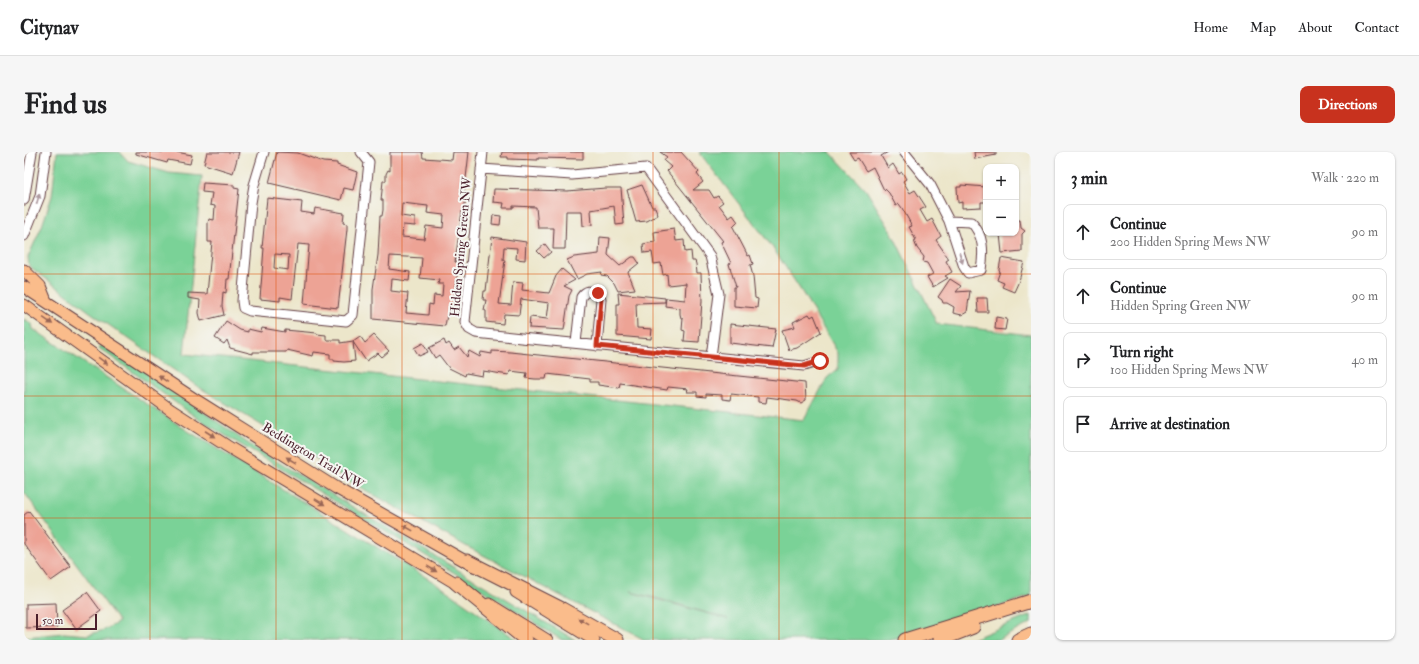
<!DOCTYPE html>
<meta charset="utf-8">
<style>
:root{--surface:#fff;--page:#f6f6f6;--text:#202124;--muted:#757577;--line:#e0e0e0;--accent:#c8321e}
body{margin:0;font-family:"IM FELL Double Pica",serif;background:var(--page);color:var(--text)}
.controls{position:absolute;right:12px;top:12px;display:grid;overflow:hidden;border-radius:8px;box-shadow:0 1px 3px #0004}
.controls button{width:36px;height:36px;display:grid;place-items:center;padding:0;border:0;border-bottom:1px solid var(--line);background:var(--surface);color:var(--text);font:20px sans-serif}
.scale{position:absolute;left:12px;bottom:10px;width:61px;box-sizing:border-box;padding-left:4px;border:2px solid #4a1f2b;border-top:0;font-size:11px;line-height:14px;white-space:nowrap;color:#4a1f2b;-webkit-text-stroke:3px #f6f6f2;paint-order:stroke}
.stop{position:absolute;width:12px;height:12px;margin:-9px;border:3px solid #c8321e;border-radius:50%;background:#fff}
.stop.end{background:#c8321e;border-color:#fff;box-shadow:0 1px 4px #0008}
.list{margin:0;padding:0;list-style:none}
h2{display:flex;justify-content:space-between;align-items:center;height:52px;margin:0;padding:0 16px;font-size:17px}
h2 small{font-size:13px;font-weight:400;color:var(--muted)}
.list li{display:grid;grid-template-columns:26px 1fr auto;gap:12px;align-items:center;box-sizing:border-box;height:56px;margin:0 8px 8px;padding:0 8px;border:1px solid var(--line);border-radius:8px}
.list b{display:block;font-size:15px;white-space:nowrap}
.list p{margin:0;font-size:13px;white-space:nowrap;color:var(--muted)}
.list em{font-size:13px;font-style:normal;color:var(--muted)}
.icon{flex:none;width:22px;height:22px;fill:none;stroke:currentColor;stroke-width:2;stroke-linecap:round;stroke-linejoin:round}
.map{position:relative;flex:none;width:1007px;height:488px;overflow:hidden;border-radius:8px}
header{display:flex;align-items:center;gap:24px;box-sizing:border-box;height:56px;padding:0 20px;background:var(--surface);border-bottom:1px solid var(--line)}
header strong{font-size:19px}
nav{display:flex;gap:22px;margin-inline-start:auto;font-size:14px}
.intro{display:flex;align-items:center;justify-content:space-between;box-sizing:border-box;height:96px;padding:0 24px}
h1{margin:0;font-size:28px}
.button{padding:10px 18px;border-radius:8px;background:var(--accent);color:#fff;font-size:14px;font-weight:700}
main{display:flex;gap:24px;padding:0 24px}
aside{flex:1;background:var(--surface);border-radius:8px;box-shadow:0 1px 3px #0004}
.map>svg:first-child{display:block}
</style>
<header>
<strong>Citynav</strong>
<nav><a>Home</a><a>Map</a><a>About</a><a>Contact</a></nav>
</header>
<div class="intro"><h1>Find us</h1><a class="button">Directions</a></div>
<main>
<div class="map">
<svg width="1007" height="488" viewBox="0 0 1007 488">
<rect width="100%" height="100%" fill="#f6f6f2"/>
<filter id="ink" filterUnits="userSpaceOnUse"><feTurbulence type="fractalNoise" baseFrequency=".025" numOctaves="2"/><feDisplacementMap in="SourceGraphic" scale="8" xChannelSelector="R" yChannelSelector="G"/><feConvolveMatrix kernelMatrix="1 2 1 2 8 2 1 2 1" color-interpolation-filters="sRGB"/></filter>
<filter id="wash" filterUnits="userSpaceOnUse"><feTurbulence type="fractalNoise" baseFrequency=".012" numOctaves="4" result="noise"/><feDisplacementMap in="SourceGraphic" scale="16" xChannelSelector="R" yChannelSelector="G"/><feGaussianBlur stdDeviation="0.9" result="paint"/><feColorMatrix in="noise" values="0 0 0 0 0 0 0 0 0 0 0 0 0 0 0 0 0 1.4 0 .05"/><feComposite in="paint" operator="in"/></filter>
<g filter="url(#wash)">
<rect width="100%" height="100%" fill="#ece6ca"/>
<!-- green -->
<path fill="#7ad297" stroke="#627861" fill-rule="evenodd" d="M33,0H96L104,9L145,21L178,24L160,202L780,268L803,226L814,217V201L778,140L749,96L675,0H806L842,38L867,79L913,172L1007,183V444L883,484L862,488H621L440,393L325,329L293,307L173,234L66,160L5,114L4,105L18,74L28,44ZM606,440L632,446L704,467Z
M0,167L8,172L9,177L164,279L416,434L493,488H0L1,485L40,481L63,483L80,478L95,470L0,340Z
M77,193L121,219L232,297L551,488H538L444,429L204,285L176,268L75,196Z
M1007,463V471L974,488H946Z"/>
<g id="blocks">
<!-- building -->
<path fill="#eda395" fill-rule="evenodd" d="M112,0H152L168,3L166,12L144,8L143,11L112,2Z
M183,0H215L209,21L180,12Z
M253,0L274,1L299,10L313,11V13L333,20L329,38L320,36L317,48L245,31Z
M366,0H398L399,6L428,8L429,0H445L440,44H442L440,59H438L431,110H433L434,113L430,152H427L426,164L423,163L421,174L349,167V137L354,103L356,64H358L359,58V48H357L359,29H362V22L364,18L366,19ZM378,51L404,54L403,61L420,63L419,76L402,74L400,87L378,85L379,73L391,74V66L377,64ZM366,104L398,106L396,126L415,128L414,132H419L418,144L410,143L409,153L405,152L404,163L382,161L384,141L367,139L368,127L385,129L386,120L365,117Z
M478,0H559V7L514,6V8L484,7V5H477Z
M636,0H657L675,20L673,22L679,30L669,38H685L690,46L694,44L699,50L695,53L705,66L709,63L714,70L709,75L724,104L726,103L729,112L726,113L729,124L731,146L734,147L733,156L710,154V135H712L705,112L707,111L697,90L699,89L643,19L647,15L640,9L643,5Z
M825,0H864L857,4L864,16L869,12L875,22L878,20L882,27L879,29L886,41L891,38L902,55L896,58L903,70L908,67L917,84L912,88L925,107L922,109L928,120L921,124L924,126L909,135L903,125L909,122L903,111L899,110L900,105L893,96L890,89L892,88L885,75L888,74L878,56L875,52L872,54L865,41L861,37L860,38L849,15L842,19L834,6L830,8Z
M950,0H972V3L951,7Z
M179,31L210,33V36L215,37L205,127H203L202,141L199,140L198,154L200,163L177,169L175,161L176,148L164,146V141L183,142L188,90H184V71L185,67L190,68L191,54L186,53L188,41L178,40Z
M618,33L628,55H631L634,63L623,69L612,70L603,38Z
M937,33L962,35V48L961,50H957V55L938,56V50L934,51L933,35H937Z
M582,36H597L600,72L592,73L590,54L567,58L568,73L559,74L558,59H542L541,97H529L530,76H514L512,55L489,54V56H479L480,51L469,50L470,37L543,39Z
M243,46L278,50L277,60L290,62L291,56L320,61L319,71L323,72V77L314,156L280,152L285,93L274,92L268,147L256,145V149L236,147L240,96H238ZM251,102L265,103L264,118L250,116Z
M469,63L477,64L476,73L468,72Z
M992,68H996L997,76L1001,79L998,82V99L978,101L976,82L992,81Z
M650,77L652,89L660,88L661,100L667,99L668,109H671L672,112L673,121H677L678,149L675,190L660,189L661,179L658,178L659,166H657L656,162V156L641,154L642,146L661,148L662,131L644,133L643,122L639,123L637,111L630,112L628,100L620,101L619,92L631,90L630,80Z
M468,85L502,90L501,108L492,107L493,96L480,95L479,108H481L475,152L487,153L489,130L499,131L498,138L525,141L532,124L538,117L551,128L540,134L548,138L545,144L540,178L505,176L506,165L523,167L525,151L497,147L495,163L480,162L479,172L462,170V159L460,158L462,148H459L460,139H462Z
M576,85L586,86L584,103L596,114L608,105H611L615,111L604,120L611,137L594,139L590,131L583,124L577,123L578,120L563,122L553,127L543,108L550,105L575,102Z
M521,92L527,100L520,106L513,99Z
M977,106L1000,110L995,129L990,140L978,135L980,131L973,128L976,119L975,118Z
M926,127L937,134L932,140L946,139L943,160L938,163L929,161L930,155L923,151H919L918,148L914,145Z
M594,141L641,146V150L612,151L613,176L628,177L627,187L593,184V152H595Z
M953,146H963L964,160H954Z
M785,162L787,165L790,163L797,180L773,196L765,198L758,178L771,175L769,170Z
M972,165L983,167L981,178L971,177Z
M202,169L216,178L224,180V177L237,180L238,176L261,180V178L293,181V182L302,183V188H316V191L329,189L336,184L341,191L350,183L365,199L358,205L354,201L342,209L329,190L331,209L320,210L310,209V207H306V202L290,200L289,204L263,198L262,200H229V202L206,196L203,188L200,192L191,186Z
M706,172L752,177L748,196L706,191Z
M420,188L422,193L425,191L430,198L435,195L443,205L445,199L456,205L457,200L468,202V199L486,200L781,231L782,248L777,251L773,249L743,245L742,251L734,250V245L707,242L706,248L698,247V243L682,242V245L673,244V240H663L664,237L644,235L643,238L596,231L595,236L574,233V230H566V227L523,222L522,227H511L502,226L503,221L486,219L485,223L459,219L458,224L442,221L441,224L425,216L415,203L411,206L405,196Z
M399,191L404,200L395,204L390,196Z
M5,359L47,415L27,429L0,392V363Z
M63,440L77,459L52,477L38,458Z
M32,451L33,475L2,476V452Z"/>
</g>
</g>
<g filter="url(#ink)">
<use href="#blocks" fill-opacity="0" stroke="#623d43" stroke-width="1"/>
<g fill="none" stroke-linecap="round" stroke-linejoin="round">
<defs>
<path id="minor" d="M240,0L230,33L227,51L218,149L219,156L226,159L322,169L329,163L345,10L337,0
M459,0L441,170L445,177L452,181L497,186L780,214L796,209
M880,0L906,32L925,69L940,115L944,121L957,118C960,100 960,83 947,70L925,69
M457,17L548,23L622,16L686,104L695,142L687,205
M0,48L8,0
M0,84L16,44L22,0
M552,191L557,145C562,138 566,138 574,141L577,147L573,194"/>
<path id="major" d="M0,118L16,134L22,149
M0,135L172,248L312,336L450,414
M0,153L147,258L203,294L438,435
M492,440L570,488
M465,452L523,488"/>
<path id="highway" d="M443,409L538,457L593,488
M432,431L502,488
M881,488L1007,449
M916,488L949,475
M994,488L1007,482"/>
</defs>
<!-- minor casing -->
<use href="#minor" stroke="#623d43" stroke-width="11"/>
<!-- major casing -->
<use href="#major" stroke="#623d43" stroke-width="13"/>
<!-- highway casing -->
<use href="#highway" stroke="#623d43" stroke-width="15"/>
<!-- minor -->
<use href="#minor" stroke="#fff" stroke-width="9"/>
<!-- major -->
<use href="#major" stroke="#fabc8b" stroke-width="11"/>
<!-- highway -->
<use href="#highway" stroke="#fabc8b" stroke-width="13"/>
</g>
<!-- one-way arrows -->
<defs><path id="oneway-solid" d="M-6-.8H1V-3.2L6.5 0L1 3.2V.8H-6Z"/></defs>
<g fill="#ae9aa0">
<use href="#oneway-solid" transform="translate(14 47) rotate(-74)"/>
<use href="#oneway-solid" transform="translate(937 106) rotate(72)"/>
</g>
<g fill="#996656">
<use href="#oneway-solid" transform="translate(24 169) rotate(35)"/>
<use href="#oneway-solid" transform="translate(79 209) rotate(36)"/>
<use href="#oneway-solid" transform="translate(139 227) rotate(-146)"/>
<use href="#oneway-solid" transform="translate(186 282) rotate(33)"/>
<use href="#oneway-solid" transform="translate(267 308) rotate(-148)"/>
<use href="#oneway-solid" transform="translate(296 350) rotate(31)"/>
<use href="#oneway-solid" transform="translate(384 376) rotate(-151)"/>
<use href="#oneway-solid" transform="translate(408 417) rotate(31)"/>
<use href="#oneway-solid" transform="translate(559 469) rotate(-151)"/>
</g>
</g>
<g fill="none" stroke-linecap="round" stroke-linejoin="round" filter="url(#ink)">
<!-- route -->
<path stroke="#c8321e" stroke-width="5" d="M574,141L577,147L573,194L780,214L796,209"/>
</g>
<!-- grid -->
<path fill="none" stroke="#e0560e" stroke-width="1" stroke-opacity="0.55" d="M126,0V488M252,0V488M378,0V488M504,0V488M629,0V488M755,0V488M881,0V488M0,122H1007M0,244H1007M0,366H1007"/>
<g text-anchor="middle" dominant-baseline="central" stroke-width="4" stroke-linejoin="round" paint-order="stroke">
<!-- street labels -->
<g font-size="13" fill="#4a1f2b" stroke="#f6f6f2">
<text transform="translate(437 95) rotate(-85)">Hidden Spring Green NW</text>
<text transform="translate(289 304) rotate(31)">Beddington Trail NW</text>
</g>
</g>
</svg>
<div class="controls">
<button>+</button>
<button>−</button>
</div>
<div class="scale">50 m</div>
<div class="stop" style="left:796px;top:209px"></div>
<div class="stop end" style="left:574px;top:141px"></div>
</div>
<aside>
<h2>3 min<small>Walk · 220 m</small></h2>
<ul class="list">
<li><svg class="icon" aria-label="ahead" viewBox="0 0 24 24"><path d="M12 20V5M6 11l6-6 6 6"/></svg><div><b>Continue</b><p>200 Hidden Spring Mews NW</p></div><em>90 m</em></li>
<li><svg class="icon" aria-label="ahead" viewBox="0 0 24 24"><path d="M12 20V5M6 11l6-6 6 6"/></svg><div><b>Continue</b><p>Hidden Spring Green NW</p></div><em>90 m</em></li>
<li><svg class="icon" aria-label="right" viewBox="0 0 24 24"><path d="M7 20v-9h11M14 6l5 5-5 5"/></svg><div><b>Turn right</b><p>100 Hidden Spring Mews NW</p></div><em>40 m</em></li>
<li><svg class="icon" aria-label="arrive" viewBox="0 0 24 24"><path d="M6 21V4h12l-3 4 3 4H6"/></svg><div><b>Arrive at destination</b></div></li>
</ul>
</aside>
</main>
